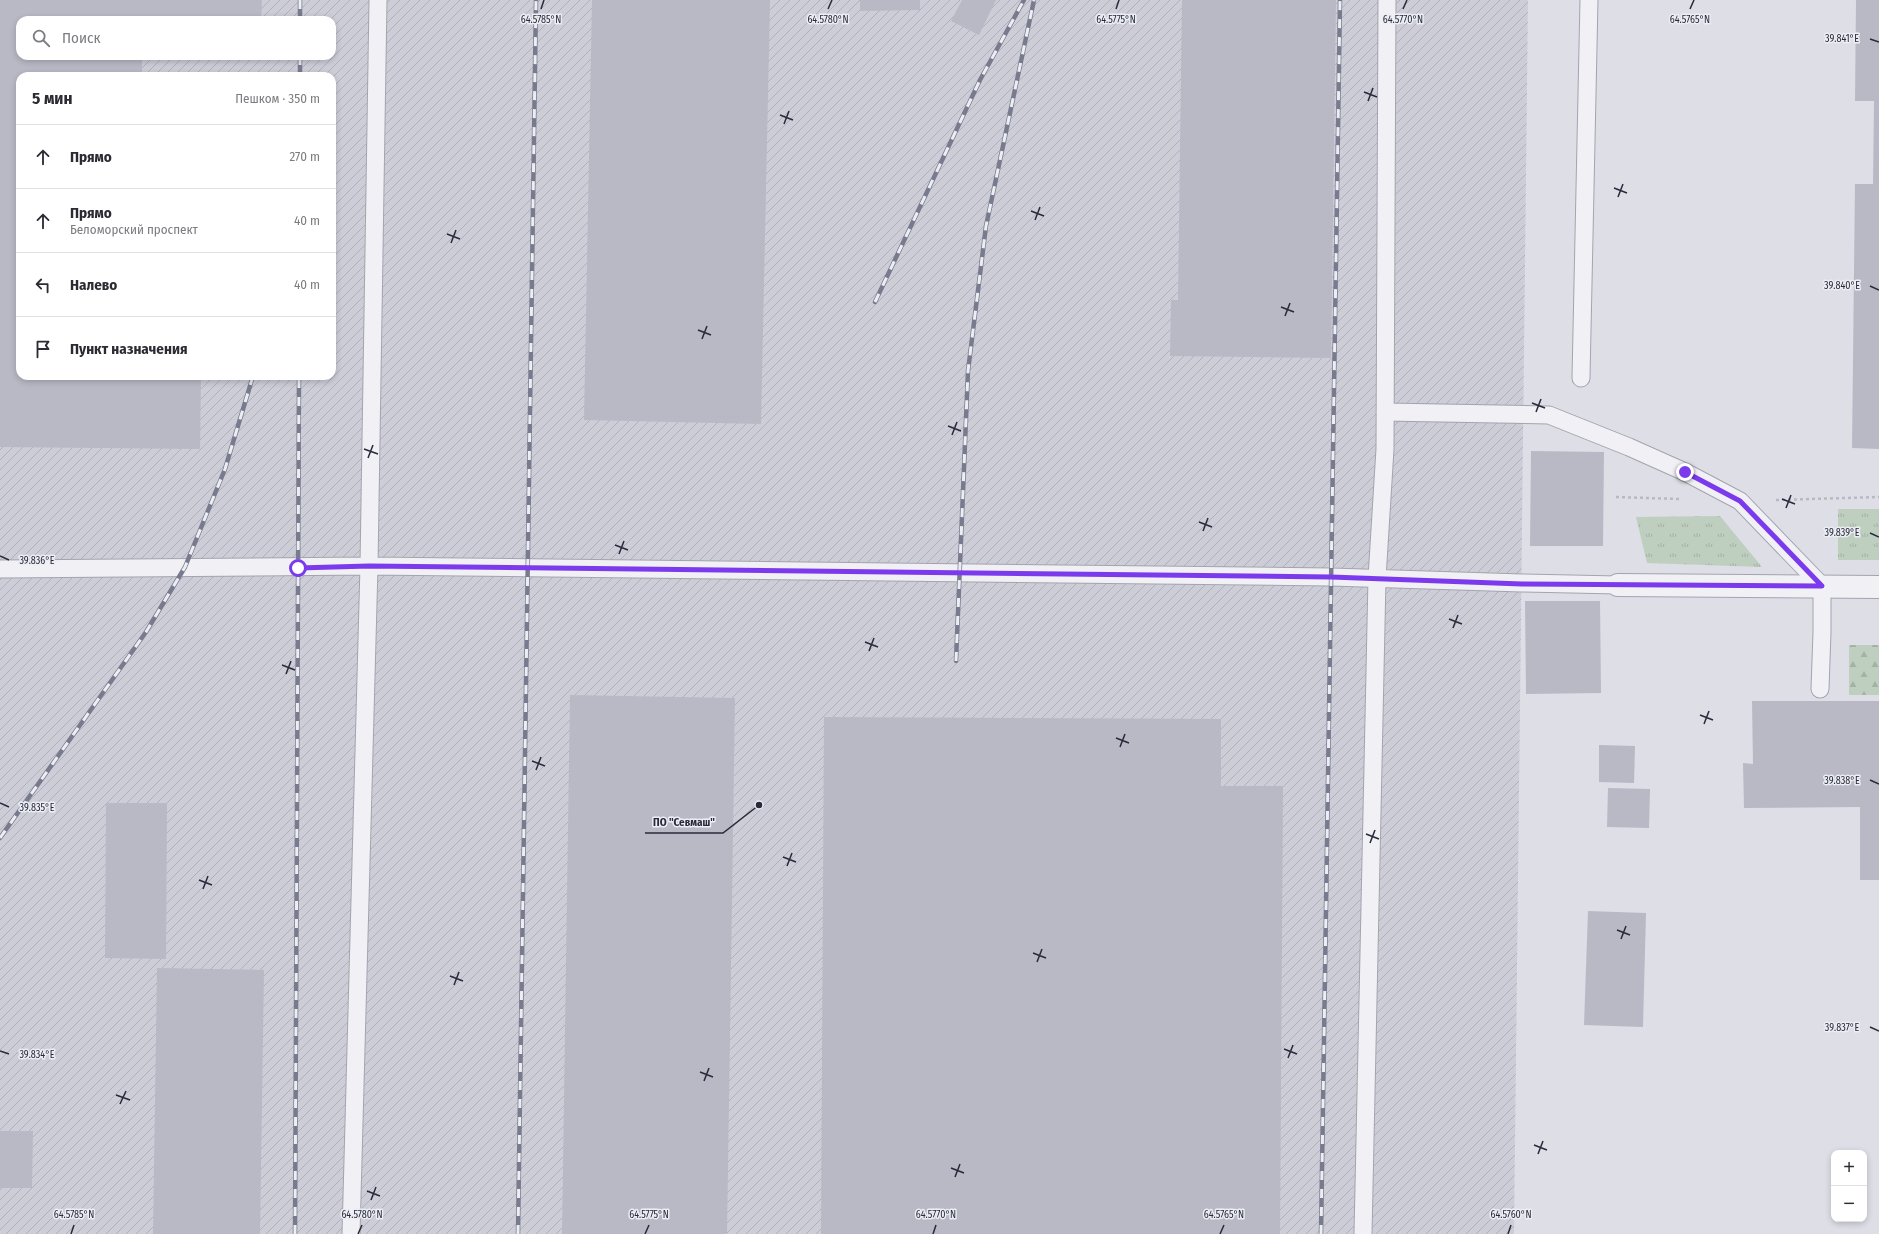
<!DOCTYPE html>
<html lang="ru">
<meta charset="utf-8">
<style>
:root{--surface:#fff;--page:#f2f2f3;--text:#2b2b33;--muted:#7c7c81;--line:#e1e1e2}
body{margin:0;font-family:"Fira Sans Condensed",sans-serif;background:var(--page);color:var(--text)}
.controls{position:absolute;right:12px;bottom:12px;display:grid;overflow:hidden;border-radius:8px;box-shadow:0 2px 6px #0003}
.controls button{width:36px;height:36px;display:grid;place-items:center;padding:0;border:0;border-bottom:1px solid var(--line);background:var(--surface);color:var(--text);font:20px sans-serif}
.stop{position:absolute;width:12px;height:12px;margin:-9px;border:3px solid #7c3aed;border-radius:50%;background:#fff}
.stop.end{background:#7c3aed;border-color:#fff;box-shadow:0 1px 4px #0008}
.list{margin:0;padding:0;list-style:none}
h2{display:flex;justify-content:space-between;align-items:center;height:52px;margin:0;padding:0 16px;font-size:17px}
h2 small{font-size:13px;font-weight:400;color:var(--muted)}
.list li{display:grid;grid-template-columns:26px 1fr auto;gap:12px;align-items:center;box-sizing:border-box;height:64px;padding:0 16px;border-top:1px solid var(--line)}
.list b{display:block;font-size:15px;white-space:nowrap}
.list p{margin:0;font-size:13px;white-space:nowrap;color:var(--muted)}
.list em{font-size:13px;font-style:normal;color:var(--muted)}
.icon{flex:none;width:22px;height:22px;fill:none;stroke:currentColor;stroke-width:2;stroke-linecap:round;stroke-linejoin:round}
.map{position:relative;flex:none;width:1879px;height:1234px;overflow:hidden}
.search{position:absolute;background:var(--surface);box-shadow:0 2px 6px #0003;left:16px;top:16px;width:320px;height:44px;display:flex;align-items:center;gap:10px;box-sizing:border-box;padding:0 14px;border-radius:12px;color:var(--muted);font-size:15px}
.panel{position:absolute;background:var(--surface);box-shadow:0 2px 6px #0003;left:16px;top:72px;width:320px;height:308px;border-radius:12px}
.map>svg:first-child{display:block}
</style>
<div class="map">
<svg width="1879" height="1234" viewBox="0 0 1879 1234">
<defs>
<pattern id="industrial-furrows" width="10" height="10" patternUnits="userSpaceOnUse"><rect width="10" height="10" fill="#cccdd7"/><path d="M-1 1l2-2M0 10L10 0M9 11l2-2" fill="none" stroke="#afb0b9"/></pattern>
<pattern id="grass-tufts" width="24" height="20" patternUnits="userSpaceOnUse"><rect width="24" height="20" fill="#bfcfbf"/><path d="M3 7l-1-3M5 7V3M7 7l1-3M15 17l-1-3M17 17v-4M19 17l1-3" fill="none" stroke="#a4b2a5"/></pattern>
<pattern id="forest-firs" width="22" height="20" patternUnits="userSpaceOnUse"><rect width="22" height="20" fill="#bfcfbf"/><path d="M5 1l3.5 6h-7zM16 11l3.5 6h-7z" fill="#a4b2a5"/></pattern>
</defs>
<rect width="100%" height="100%" fill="#dddee6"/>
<!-- industrial -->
<path fill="url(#industrial-furrows)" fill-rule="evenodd" d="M0,0H1528L1514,1234H0ZM20,20H332V56H20ZM20,76H332V376H20Z"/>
<!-- grass -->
<path fill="url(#grass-tufts)" d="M1838,509H1879V560H1838Z
M1720,516L1762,567L1647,563L1636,517Z"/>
<!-- forest -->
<path fill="url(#forest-firs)" d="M1849,645H1879V695H1849Z"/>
<!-- building -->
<path fill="#b8b9c5" d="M0,0H262L261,20H20V56H142V76H20V376H201L200,449L0,447Z
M592,0H770L761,424L584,420Z
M860,0H920V10L860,11Z
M962,0H996L979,35L951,21Z
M1182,0H1336L1331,358L1170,356L1171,300H1178Z
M1856,0H1879V449L1852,448L1855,184H1873L1874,101H1855Z
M1531,451L1604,452L1603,546H1530Z
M1525,601H1600L1601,693L1526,694Z
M570,695L735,698L727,1234H562Z
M1752,701H1879V880H1860V807L1744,808L1743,763L1753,764Z
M824,717L1221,719V786H1283L1280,1234H821Z
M1599,745L1635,746L1634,783L1599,782Z
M1608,788L1650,789L1649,828L1607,827Z
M106,803H167L166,959L105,958Z
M1588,911L1646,913L1643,1027L1584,1025Z
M157,968L264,970L260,1234H153Z
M0,1131H33L32,1188H0Z"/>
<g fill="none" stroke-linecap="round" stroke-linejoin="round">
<defs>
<path id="service" d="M1581,378L1589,0
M1385,412L1549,415L1629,447L1685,472L1740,501L1822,586V632L1820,689
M0,569L369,566L1331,577L1522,583L1618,585
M351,1234L369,566L378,0
M1363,1234L1377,578L1385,449L1387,0"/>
<path id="minor" d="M1618,585L1879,587"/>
</defs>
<!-- service casing -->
<use href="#service" stroke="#a3a4af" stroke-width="19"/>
<!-- minor casing -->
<use href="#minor" stroke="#a3a4af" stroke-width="24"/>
<!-- path -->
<path stroke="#b8b9c1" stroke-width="2.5" stroke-dasharray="3 3" stroke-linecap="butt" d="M1616,497L1679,499
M1776,500L1879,497"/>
<!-- service -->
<use href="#service" stroke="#f0f0f5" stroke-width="17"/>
<!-- minor -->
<use href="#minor" stroke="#f0f0f5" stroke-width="22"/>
<defs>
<path id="rail" d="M300,0V20
M300,56V76
M875,302L980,80L1024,0
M956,661L968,371L986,226L1034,0
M0,838L146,632L185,567L225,469L253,376
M295,1234L299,376
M518,1234L536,0
M1321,1234L1340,0"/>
</defs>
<!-- rail casing -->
<use href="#rail" stroke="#787b8e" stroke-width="4.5"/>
<!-- rail -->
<use href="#rail" stroke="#eceef4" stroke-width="3" stroke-dasharray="9" stroke-linecap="butt"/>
</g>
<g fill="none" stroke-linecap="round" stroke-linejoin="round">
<!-- route -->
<path stroke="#7c3aed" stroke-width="5" d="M298,568L369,566L1331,577L1522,584L1822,586L1740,501L1685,472"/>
</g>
<!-- ticks -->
<path fill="none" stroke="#282a3b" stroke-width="1.5" d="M541,9L544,0M828,9L832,0M1116,9L1119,0M1403,9L1407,0M1690,9L1694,0M1870,39L1879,42M1364,92L1377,97M1368,101L1373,88M780,115L793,120M784,124L789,111M1614,188L1627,193M1618,197L1623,184M1031,211L1044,216M1035,220L1040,207M447,234L460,239M451,243L456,230M1870,286L1879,290M1281,307L1294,312M1285,316L1290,303M698,330L711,335M702,339L707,326M1532,403L1545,408M1536,412L1541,399M948,426L961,431M952,435L957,422M364,449L378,454M368,458L373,445M1782,499L1795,504M1786,508L1791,495M1199,522L1212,527M1203,531L1208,518M1870,533L1879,537M615,545L628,550M619,554L624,541M0,556L9,560M1449,619L1462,624M1453,628L1458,615M865,642L878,647M869,651L874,638M282,665L295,670M286,674L291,661M1700,715L1713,720M1704,724L1709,711M1116,738L1129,743M1120,747L1125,734M532,761L545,766M536,770L541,757M1870,780L1879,784M0,803L9,807M1366,834L1379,839M1370,843L1375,830M783,857L796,862M787,866L792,853M199,880L212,885M203,889L208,876M1617,930L1630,935M1621,939L1626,926M1033,953L1046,958M1037,962L1042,949M450,976L463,981M454,985L459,972M1870,1027L1879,1031M1284,1049L1297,1054M0,1051L9,1054M1288,1058L1293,1045M700,1072L713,1077M704,1081L709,1068M116,1095L130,1100M120,1104L126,1091M1534,1145L1547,1150M1538,1154L1543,1141M951,1168L964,1173M955,1177L960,1164M367,1191L380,1196M371,1200L376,1187M71,1234L74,1225M358,1234L362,1225M645,1234L649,1225M933,1234L936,1225M1220,1234L1224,1225M1508,1234L1511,1225"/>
<g font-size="10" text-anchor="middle" fill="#282a3b" stroke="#eceef4" stroke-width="3" stroke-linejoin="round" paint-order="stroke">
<text x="541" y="23">64.5785°N</text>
<text x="828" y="23">64.5780°N</text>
<text x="1116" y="23">64.5775°N</text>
<text x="1403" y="23">64.5770°N</text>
<text x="1690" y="23">64.5765°N</text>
<text x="1842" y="42">39.841°E</text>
<text x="1842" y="289">39.840°E</text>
<text x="1842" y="536">39.839°E</text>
<text x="37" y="564">39.836°E</text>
<text x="1842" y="784">39.838°E</text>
<text x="37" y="811">39.835°E</text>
<text x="1842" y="1031">39.837°E</text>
<text x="37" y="1058">39.834°E</text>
<text x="74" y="1218">64.5785°N</text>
<text x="362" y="1218">64.5780°N</text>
<text x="649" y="1218">64.5775°N</text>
<text x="936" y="1218">64.5770°N</text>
<text x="1224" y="1218">64.5765°N</text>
<text x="1511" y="1218">64.5760°N</text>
</g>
<!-- callouts -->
<path fill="none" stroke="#282a3b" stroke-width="1.5" d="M759 805L723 833H645"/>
<circle fill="#282a3b" stroke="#eceef4" stroke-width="1.5" cx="759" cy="805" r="4"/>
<g font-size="11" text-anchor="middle" font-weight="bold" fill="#282a3b" stroke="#eceef4" stroke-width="3" stroke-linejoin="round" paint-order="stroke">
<text x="684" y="826">ПО "Севмаш"</text>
</g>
</svg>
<div class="controls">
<button>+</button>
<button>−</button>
</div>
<div class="stop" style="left:298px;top:568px"></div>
<div class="stop end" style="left:1685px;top:472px"></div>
<div class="search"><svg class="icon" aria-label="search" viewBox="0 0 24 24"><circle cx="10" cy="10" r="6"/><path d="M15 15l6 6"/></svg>Поиск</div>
<section class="panel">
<h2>5 мин<small>Пешком · 350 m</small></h2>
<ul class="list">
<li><svg class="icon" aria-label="ahead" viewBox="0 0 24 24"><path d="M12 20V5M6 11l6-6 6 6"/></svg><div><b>Прямо</b></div><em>270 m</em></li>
<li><svg class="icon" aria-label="ahead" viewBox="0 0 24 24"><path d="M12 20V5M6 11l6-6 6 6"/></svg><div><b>Прямо</b><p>Беломорский проспект</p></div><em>40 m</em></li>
<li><svg class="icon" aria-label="left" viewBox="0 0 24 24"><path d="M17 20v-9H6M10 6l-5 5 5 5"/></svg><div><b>Налево</b></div><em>40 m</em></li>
<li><svg class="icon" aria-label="arrive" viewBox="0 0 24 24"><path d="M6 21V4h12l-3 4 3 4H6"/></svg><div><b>Пункт назначения</b></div></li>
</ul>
</section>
</div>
